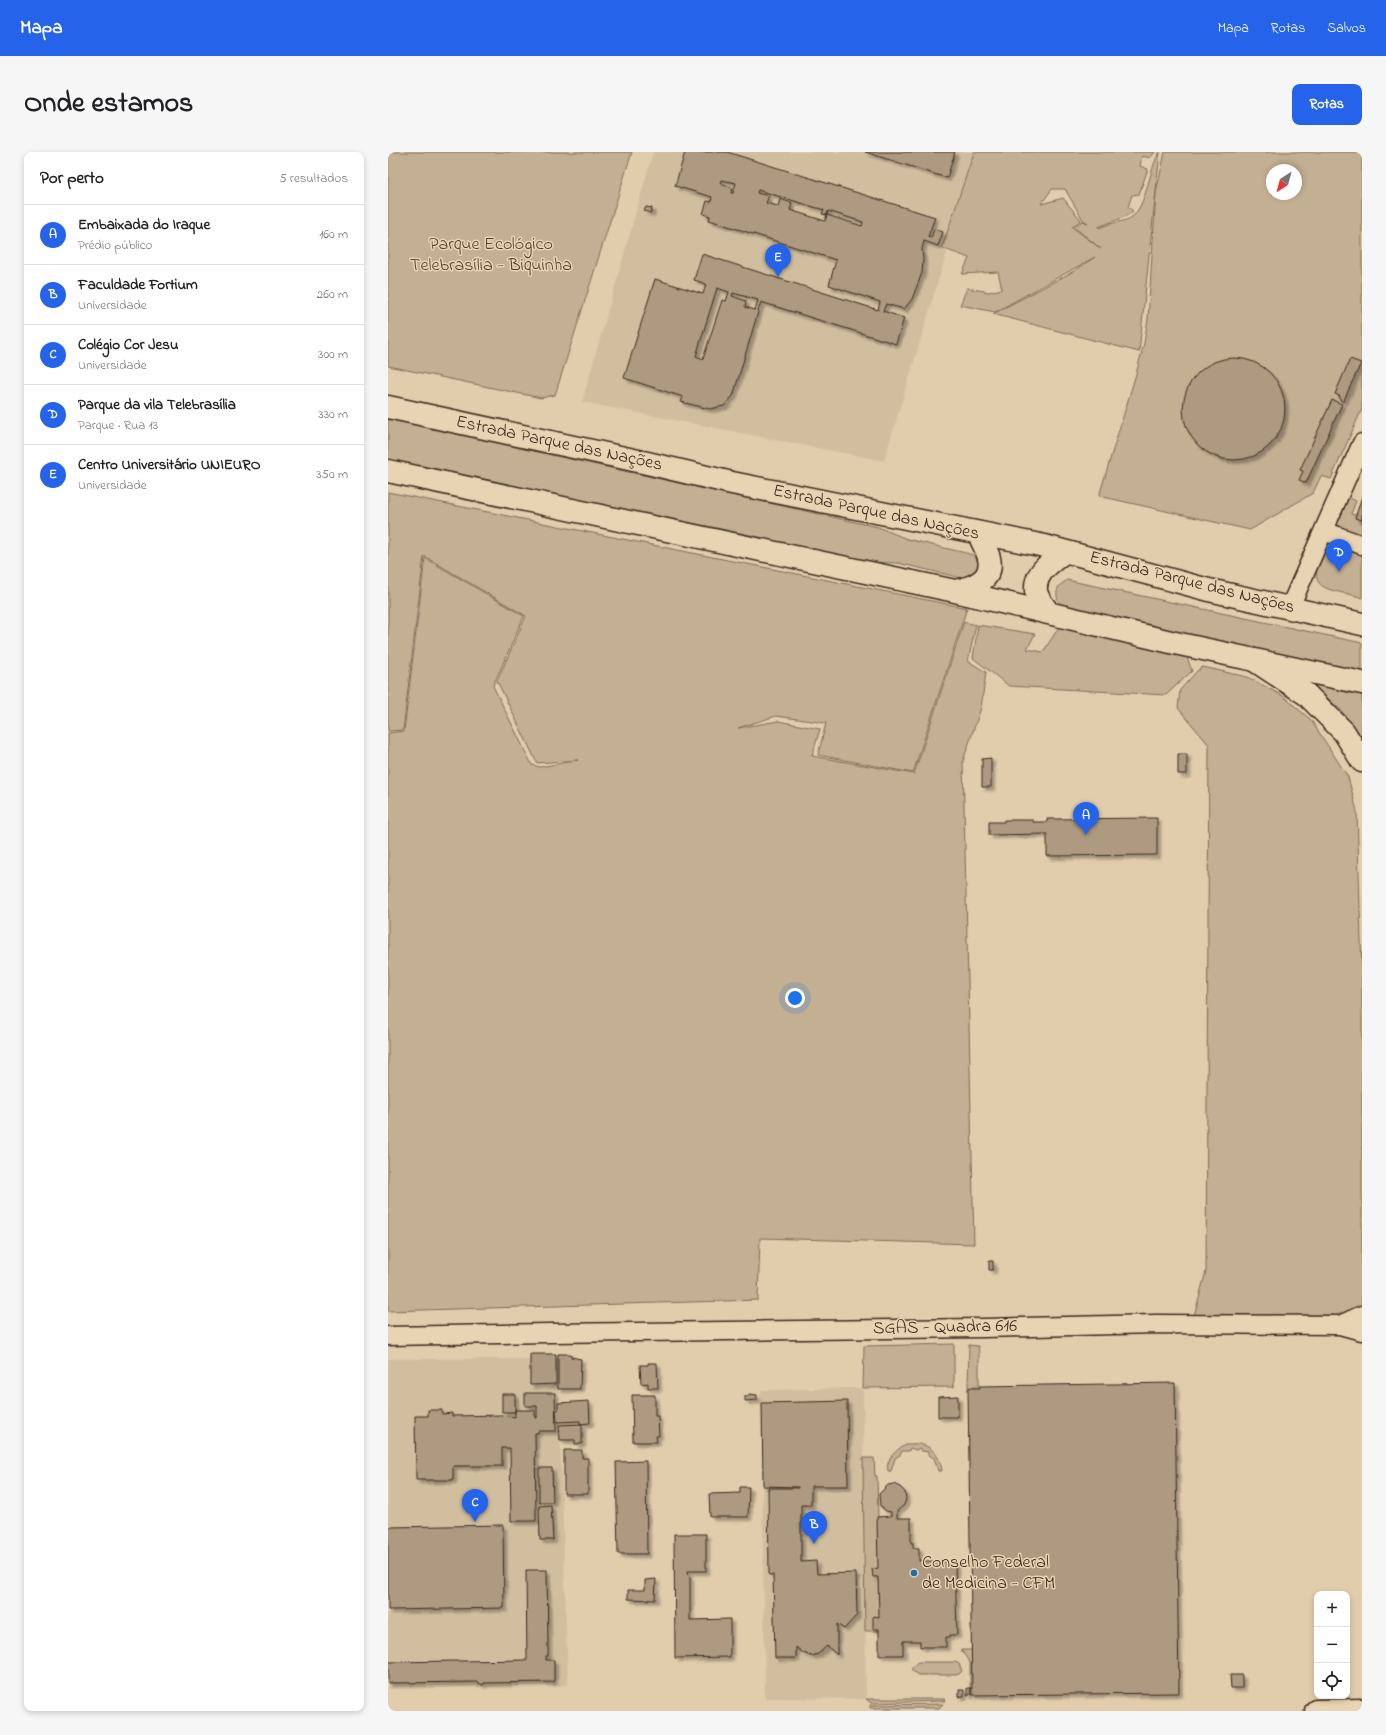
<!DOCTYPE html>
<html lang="pt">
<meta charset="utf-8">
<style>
:root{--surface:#fff;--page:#f6f6f6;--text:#202124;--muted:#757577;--line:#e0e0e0;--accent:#2563eb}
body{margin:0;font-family:"Indie Flower",sans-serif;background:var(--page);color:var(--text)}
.controls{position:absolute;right:12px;bottom:12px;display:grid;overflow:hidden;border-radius:8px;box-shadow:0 2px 6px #0003}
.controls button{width:36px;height:36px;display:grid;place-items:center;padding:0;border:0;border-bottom:1px solid var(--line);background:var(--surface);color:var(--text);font:20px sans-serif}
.compass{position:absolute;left:878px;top:12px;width:36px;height:36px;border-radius:50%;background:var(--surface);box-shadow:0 2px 6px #0003;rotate:216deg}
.you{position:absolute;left:407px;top:846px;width:14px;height:14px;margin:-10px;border:3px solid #fff;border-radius:50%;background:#1a73e8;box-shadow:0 0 0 6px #1a73e833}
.badge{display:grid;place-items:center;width:26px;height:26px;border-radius:50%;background:var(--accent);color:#fff;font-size:13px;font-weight:700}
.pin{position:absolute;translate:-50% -33px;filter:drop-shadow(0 1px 2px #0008)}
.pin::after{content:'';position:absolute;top:21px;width:14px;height:12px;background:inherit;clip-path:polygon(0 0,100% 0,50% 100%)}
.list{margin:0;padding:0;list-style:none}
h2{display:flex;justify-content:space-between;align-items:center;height:52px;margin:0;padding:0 16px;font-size:17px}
h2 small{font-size:13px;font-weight:400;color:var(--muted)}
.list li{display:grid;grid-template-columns:26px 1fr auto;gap:12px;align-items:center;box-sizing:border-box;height:60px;padding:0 16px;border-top:1px solid var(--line)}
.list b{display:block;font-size:15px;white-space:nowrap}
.list p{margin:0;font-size:13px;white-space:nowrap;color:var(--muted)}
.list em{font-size:13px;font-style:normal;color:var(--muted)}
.icon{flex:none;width:22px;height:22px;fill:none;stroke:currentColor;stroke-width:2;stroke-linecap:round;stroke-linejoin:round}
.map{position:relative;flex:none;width:974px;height:1559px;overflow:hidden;border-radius:8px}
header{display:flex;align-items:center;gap:24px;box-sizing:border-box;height:56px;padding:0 20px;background:var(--accent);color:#fff}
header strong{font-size:19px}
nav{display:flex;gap:22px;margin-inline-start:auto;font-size:14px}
.intro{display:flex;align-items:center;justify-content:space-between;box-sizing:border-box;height:96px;padding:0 24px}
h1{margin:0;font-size:28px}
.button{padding:10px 18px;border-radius:8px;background:var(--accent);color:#fff;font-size:14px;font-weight:700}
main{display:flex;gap:24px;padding:0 24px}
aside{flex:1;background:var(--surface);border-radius:8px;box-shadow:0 2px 6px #0003}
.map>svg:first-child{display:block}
</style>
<header>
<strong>Mapa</strong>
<nav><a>Mapa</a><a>Rotas</a><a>Salvos</a></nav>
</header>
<div class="intro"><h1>Onde estamos</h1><a class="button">Rotas</a></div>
<main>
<aside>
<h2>Por perto<small>5 resultados</small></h2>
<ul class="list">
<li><span class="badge">A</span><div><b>Embaixada do Iraque</b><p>Prédio público</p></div><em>160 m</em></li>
<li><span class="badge">B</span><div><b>Faculdade Fortium</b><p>Universidade</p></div><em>260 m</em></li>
<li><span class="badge">C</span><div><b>Colégio Cor Jesu</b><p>Universidade</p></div><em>300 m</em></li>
<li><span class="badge">D</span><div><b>Parque da vila Telebrasília</b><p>Parque · Rua 13</p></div><em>330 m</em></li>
<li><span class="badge">E</span><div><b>Centro Universitário UNIEURO</b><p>Universidade</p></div><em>350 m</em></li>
</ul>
</aside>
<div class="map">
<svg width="974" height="1559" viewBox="0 0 974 1559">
<defs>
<filter id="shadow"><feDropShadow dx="3.5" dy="3.5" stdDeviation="1" flood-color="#0004"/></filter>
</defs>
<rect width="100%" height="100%" fill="#e1cdac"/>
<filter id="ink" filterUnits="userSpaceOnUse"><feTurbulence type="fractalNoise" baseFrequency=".025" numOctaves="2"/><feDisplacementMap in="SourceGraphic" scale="8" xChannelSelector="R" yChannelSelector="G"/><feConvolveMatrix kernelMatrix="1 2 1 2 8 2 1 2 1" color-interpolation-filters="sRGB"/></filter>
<g filter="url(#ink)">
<!-- built -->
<path fill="#d1be9f" d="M265,0H589L496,309L194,250Z
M0,1207H170L180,1533L0,1537Z
M475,1236L478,1547L377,1546L373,1238Z"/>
<!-- green -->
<path fill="#c3af92" stroke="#7f6c58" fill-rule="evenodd" d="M0,0H244L167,243L153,246L0,214Z
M586,0H767L762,6L754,4L752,14L760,17L751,42L744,43L740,55L745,59C736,67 722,70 710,75L711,76C722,71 728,71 738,68C759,62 760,16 772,0L751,200L605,162L688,118L707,105L607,160L572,153L579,136L601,140L614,137L610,120L574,122L581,106L554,96ZM664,37H677L695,68L700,71L694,69L686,75L713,97L684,75L693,68L675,46L653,52Z
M777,0H974V257L943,327L933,324L925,341L862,378L711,344L748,222L756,191L760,167L768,41ZM884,18H908V42H884Z
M0,267L490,375L519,387L586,403L591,412V417L578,427L510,411L478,410L0,308Z
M0,340L579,456L525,621L430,603L438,571L388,564L350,576L390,569L432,577L424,604L526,622L576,470L588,473L580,509L598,520L593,556L575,609L586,1092L372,1086L370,1148L0,1159V581L16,579L37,406L136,464L105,534L144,613L152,615L190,608L149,611L109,529L138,464L36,404L15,578L0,579Z
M954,342L968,349L963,362L974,365V385L960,380L949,372Z
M946,392H950L974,400V446C956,438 918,442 931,412C934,404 938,396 946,392Z
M679,428L974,491V519L680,457C670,453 666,444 671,434Z
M673,472L760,496L799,505L804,519L778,543L621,534L585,506L590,473L647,482L639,497L655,500Z
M815,515L859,525L895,544L923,568L960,625L969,659L974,819V1154L959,1164H806L818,1119L821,593L790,556L792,538L809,519Z
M924,532L974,543V588L953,558Z
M566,1192V1235L475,1236L476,1194Z
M581,1193L590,1194L591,1202V1235H580Z
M520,1292C540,1290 551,1299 554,1319H550L546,1306L541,1303V1300L534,1299L532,1296L528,1298L522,1296L521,1299H514L512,1303L507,1306L503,1319H500C497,1306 510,1296 520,1292Z
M475,1306H486L487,1324H489L493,1479H477Z
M573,1498H584L585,1537H582V1511Z
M530,1510H567L571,1512L574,1519L571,1522L567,1523H530L524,1519V1515Z
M478,1547H557V1549L483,1551Z
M555,1552L551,1556H482V1553Z"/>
<!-- building -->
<path fill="#ad9a80" stroke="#3b2a1e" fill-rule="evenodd" filter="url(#shadow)" d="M297,0H339L547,65L540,85L543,86L546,77L555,80L550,94L536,89L534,97L535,107L534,121L524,147L516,157L498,152L495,159L516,166L508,192L373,150L345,244L336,254L322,257L293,250L295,245L236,226L267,127L315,142L318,132L306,128L314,102L490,158L492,150L441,133L448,108L321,68L322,64L315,62L319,49L323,50L324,45L287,34ZM333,28L348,31L345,41H343L345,36L332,32ZM370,38L436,58L434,62L439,63L437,69L402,58L404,51L392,47L390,54L378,51L381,44L369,41ZM440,59L475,70L474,74L439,63ZM329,136L341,140L338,149L334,148L315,207L308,204ZM345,141L370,148L367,158L357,155L358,149L344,144Z
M477,0H567L559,26Z
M258,55L264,56L263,61L256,59Z
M795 257a51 51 0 1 1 102 0a51 51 0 1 1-102 0Z
M962,207L973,211L955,250L952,248V244L947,242Z
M944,248L954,252L918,331L911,328L915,319L912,318Z
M974,344V368L967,366Z
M790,602H799V622H790Z
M603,606V635H594V607Z
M769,666V703L659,704V682L601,683V670H616V668H645V670H659V667Z
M601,1109H605V1118H601Z
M142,1202H168V1232L142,1233Z
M170,1202H183V1205L193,1207L192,1237H170Z
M260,1211H269L270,1236H260V1231L253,1232L252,1213H260Z
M787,1231L791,1541L584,1543L580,1236H592V1234Z
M137,1241H167L168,1279H150V1281H147L148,1369H123L122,1296H114V1314H65V1328H28L27,1264H40V1258H54V1262L64,1261V1264L114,1263L127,1265V1258H147V1266H149V1254H137Z
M114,1242H127V1260H114Z
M361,1242L369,1243V1248L357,1249V1244H361Z
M244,1243H267V1264H270L271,1284H268L269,1290H245Z
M570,1244V1265H550V1245Z
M201,1249L202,1271L192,1272V1269L169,1270L168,1258H170V1251Z
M459,1249L460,1334H423V1353H413V1410L428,1409L429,1422L468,1421L469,1463L456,1477L449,1472V1503L439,1494L430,1502L424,1504L415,1501L408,1495V1506H387L385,1423H381L380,1336H410V1335L375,1334L374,1251Z
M194,1272V1292H187V1288H172L171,1273Z
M176,1298H194V1306H200V1342H176Z
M258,1309L259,1402H230L228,1310Z
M151,1316H164L165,1350H151Z
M506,1332L512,1335L517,1340L518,1347L516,1353L509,1359V1366H523V1391H525V1396H531V1409H567L569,1483H562V1485H558V1495H532V1489H515V1503H491V1477H485V1464L491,1465L490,1425H485L484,1417L490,1416L489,1365L503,1364V1360L498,1359L492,1354L491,1342L500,1333Z
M352,1335H361L360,1365H322L321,1342L352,1341Z
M163,1353L165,1388H152L151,1354Z
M115,1373L116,1456L0,1458V1375Z
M286,1382H318V1419H300L301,1425H302V1468L342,1467V1505L287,1506Z
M138,1418H159L160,1495V1504H158V1508H166V1530L96,1531L95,1533L89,1530L0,1531V1510L139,1508Z
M268,1427L267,1448L240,1447V1438H257V1428Z
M842,1523H854V1536H843Z
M579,1536H583L582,1543H579Z
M571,1538H576V1544L571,1545Z"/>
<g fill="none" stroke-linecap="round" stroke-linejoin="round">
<defs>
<path id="minor" d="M936,379L974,393
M902,455L974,291
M952,1173L974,1163
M0,1184L162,1181L596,1176L769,1172L952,1173L974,1179"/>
<path id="major" d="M866,508L918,542L956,580L974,609
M928,1559L974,1558"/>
<path id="highway" d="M0,255L255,310L344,331L657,394L821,438L974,472
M0,319L567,439L787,491L974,531
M567,439C584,436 606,428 601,406C599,398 594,390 591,382
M660,460C656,454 649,446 648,439C646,420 664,410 676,400"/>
</defs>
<!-- minor casing -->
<use href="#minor" stroke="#3b2a1e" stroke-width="21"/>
<!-- major casing -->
<use href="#major" stroke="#3b2a1e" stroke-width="25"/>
<!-- highway casing -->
<use href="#highway" stroke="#3b2a1e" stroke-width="25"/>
<!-- minor -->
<use href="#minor" stroke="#e8d4b2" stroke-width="18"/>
<!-- major -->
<use href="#major" stroke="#e8d4b2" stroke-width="22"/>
<!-- highway -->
<use href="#highway" stroke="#e8d4b2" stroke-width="22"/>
</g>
</g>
<!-- markers -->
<circle fill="#1f6fb2" stroke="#e8d4b2" stroke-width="1.5" cx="526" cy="1421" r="4"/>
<g text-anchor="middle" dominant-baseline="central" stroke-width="3" stroke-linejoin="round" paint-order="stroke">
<!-- park labels -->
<g font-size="18" fill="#4f3e2f" stroke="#e8d4b2">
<text x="103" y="93">Parque Ecológico<tspan x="103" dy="21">Telebrasília - Biquinha</tspan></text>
</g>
<!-- street labels -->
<g font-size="18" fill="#3b2a1e" stroke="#e8d4b2">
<text transform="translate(171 292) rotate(12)">Estrada Parque das Nações</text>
<text transform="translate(488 361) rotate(12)">Estrada Parque das Nações</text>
<text transform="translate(804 431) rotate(14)">Estrada Parque das Nações</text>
<text transform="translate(557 1176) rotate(-1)">SGAS - Quadra 616</text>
</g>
<!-- poi labels -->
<g font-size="18" fill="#3b2a1e" stroke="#e8d4b2" text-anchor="start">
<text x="534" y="1411">Conselho Federal<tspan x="534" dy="21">de Medicina - CFM</tspan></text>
</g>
</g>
</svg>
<div class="controls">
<button>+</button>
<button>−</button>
<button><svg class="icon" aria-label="locate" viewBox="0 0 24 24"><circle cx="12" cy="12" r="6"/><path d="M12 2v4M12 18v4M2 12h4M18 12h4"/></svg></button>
</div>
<svg class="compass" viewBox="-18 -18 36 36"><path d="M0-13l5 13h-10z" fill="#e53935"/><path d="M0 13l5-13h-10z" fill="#757577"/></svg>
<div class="you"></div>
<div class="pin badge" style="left:698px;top:683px">A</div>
<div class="pin badge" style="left:426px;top:1392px">B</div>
<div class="pin badge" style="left:87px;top:1370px">C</div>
<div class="pin badge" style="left:951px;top:420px">D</div>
<div class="pin badge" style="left:390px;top:125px">E</div>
</div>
</main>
